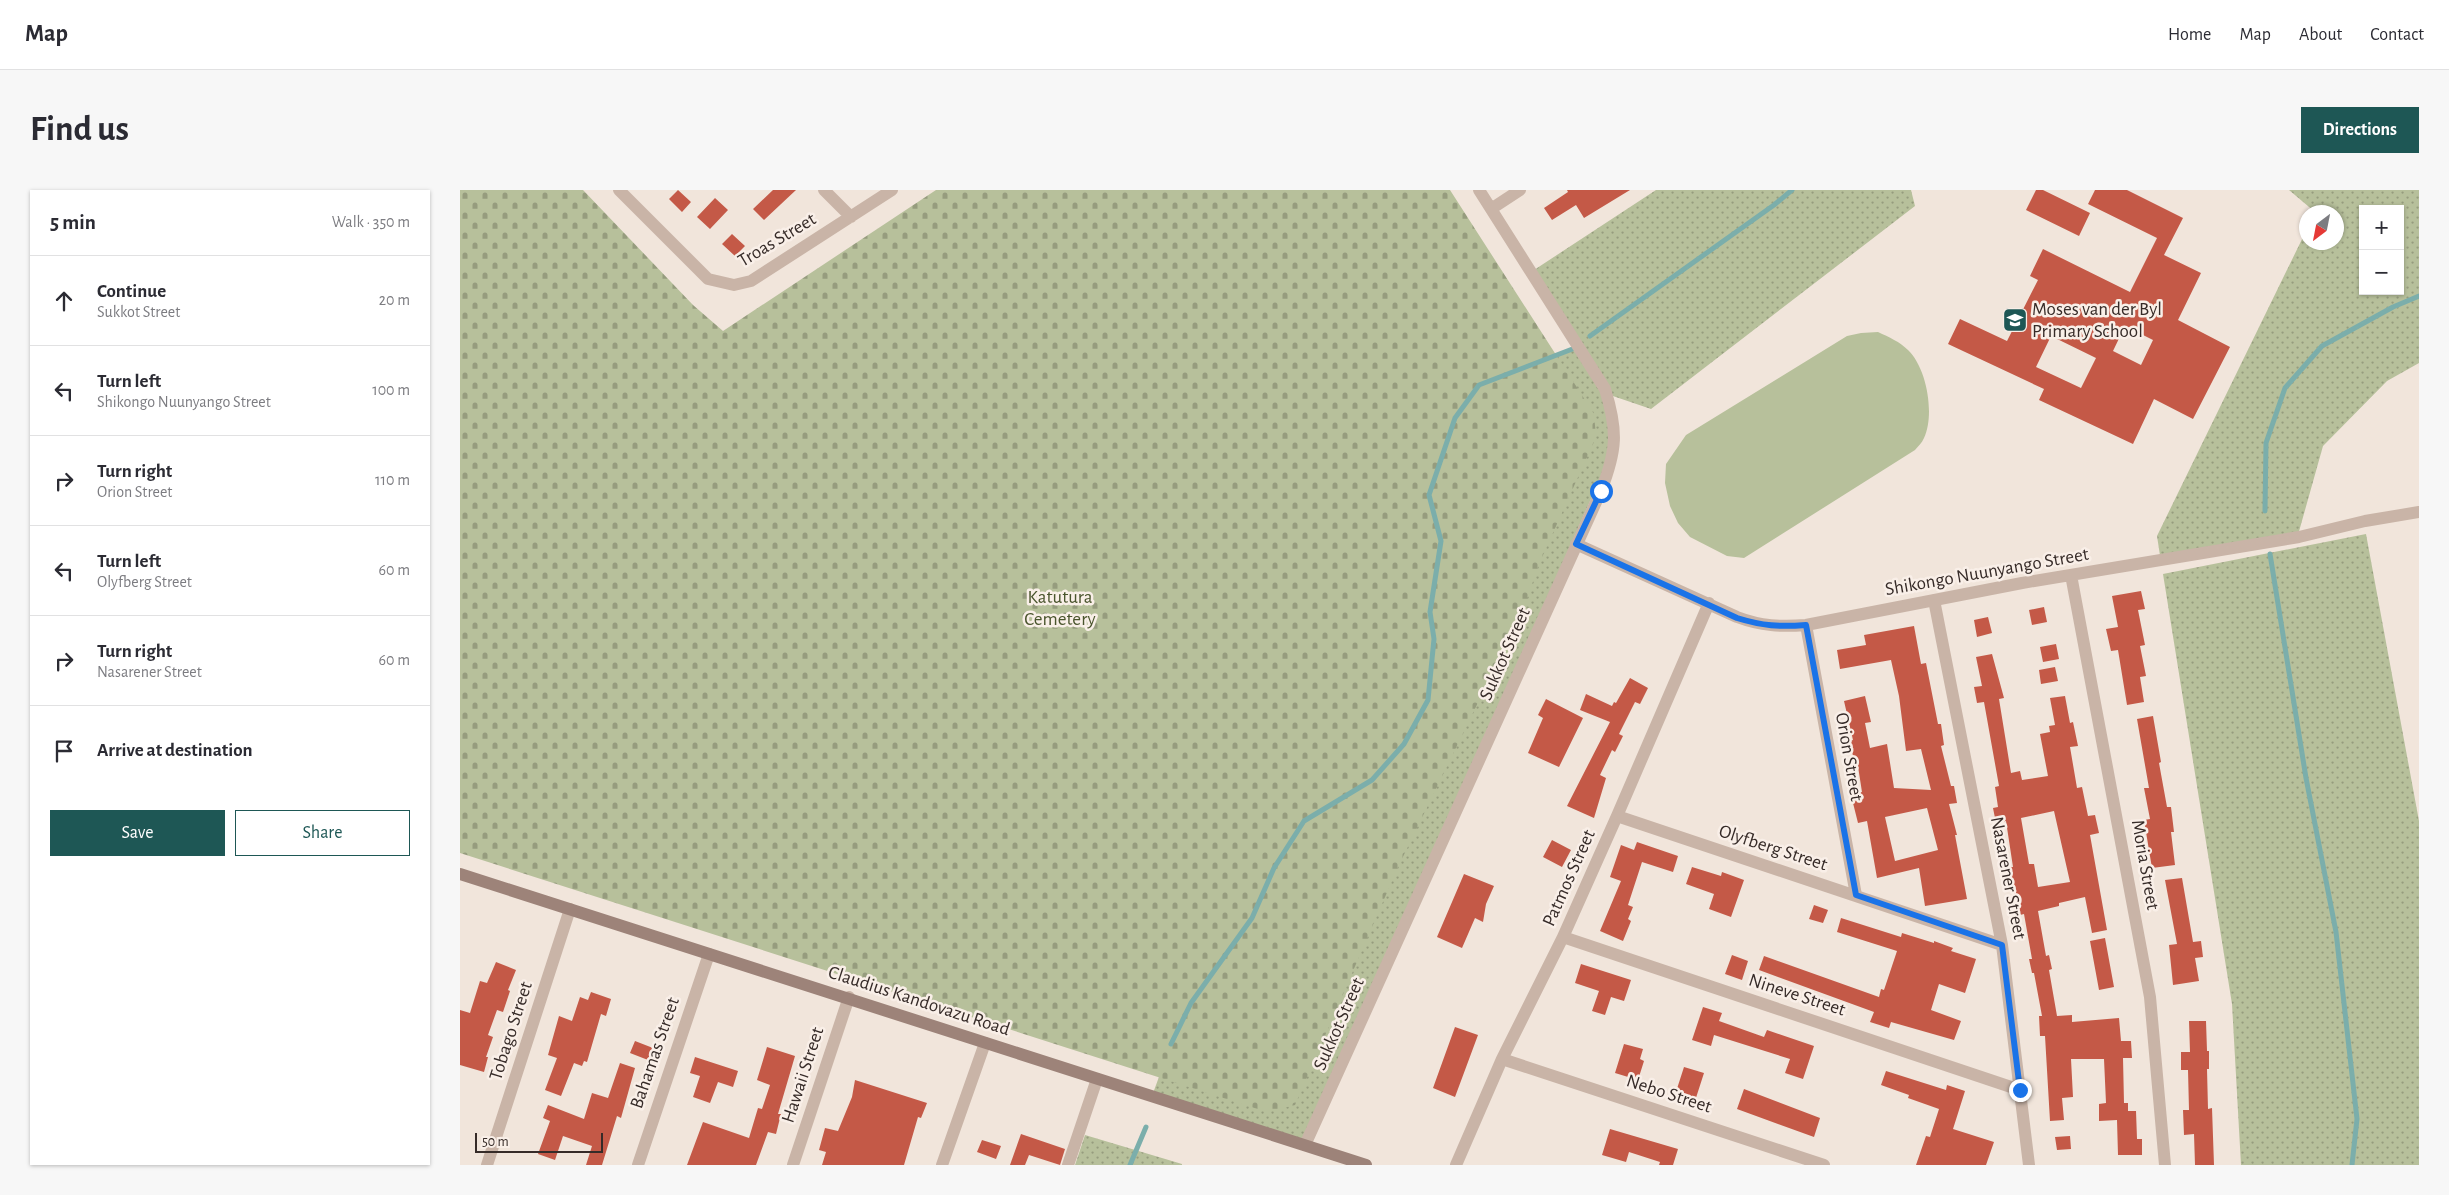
<!DOCTYPE html>
<meta charset="utf-8">
<style>
:root{--surface:#fff;--page:#f7f7f7;--text:#2b2b33;--muted:#7c7c81;--line:#e1e1e2;--accent:#1e5755}
body{margin:0;font-family:"Alegreya Sans",sans-serif;background:var(--page);color:var(--text)}
.controls{position:absolute;right:15px;top:15px;display:grid;overflow:hidden;border-radius:0px;box-shadow:0 1px 4px #0004}
.controls button{width:45px;height:45px;display:grid;place-items:center;padding:0;border:0;border-bottom:1px solid var(--line);background:var(--surface);color:var(--text);font:25px sans-serif}
.compass{position:absolute;left:1839px;top:15px;width:45px;height:45px;border-radius:50%;background:var(--surface);box-shadow:0 1px 4px #0004;rotate:212deg}
.scale{position:absolute;left:15px;bottom:12px;width:128px;box-sizing:border-box;padding-left:5px;border:2px solid #362b28;border-top:0;font-size:14px;line-height:18px;white-space:nowrap;color:#362b28;-webkit-text-stroke:4px #f9efe8;paint-order:stroke}
.stop{position:absolute;width:15px;height:15px;margin:-11px;border:4px solid #1a73e8;border-radius:50%;background:#fff}
.stop.end{background:#1a73e8;border-color:#fff;box-shadow:0 1px 5px #0008}
.list{margin:0;padding:0;list-style:none}
h2{display:flex;justify-content:space-between;align-items:center;height:65px;margin:0;padding:0 20px;font-size:21px}
h2 small{font-size:16px;font-weight:400;color:var(--muted)}
.list li{display:grid;grid-template-columns:32px 1fr auto;gap:15px;align-items:center;box-sizing:border-box;height:90px;padding:0 20px;border-top:1px solid var(--line)}
.list b{display:block;font-size:19px;white-space:nowrap}
.list p{margin:0;font-size:16px;white-space:nowrap;color:var(--muted)}
.list em{font-size:16px;font-style:normal;color:var(--muted)}
.actions{display:flex;gap:10px;padding:15px 20px}
.actions a{flex:1;padding:11px 0;border:1px solid var(--accent);border-radius:0px;text-align:center;font-size:18px;color:var(--accent)}
.actions .main{background:var(--accent);color:#fff}
.icon{flex:none;width:28px;height:28px;fill:none;stroke:currentColor;stroke-width:2;stroke-linecap:round;stroke-linejoin:round}
.map{position:relative;flex:none;width:1959px;height:975px;overflow:hidden;border-radius:0px}
header{display:flex;align-items:center;gap:30px;box-sizing:border-box;height:70px;padding:0 25px;background:var(--surface);border-bottom:1px solid var(--line)}
header strong{font-size:24px}
nav{display:flex;gap:28px;margin-inline-start:auto;font-size:18px}
.intro{display:flex;align-items:center;justify-content:space-between;box-sizing:border-box;height:120px;padding:0 30px}
h1{margin:0;font-size:35px}
.button{padding:12px 22px;border-radius:0px;background:var(--accent);color:#fff;font-size:18px;font-weight:700}
main{display:flex;gap:30px;padding:0 30px}
aside{flex:1;background:var(--surface);border-radius:0px;box-shadow:0 1px 4px #0004}
.map>svg:first-child{display:block}
</style>
<header>
<strong>Map</strong>
<nav><a>Home</a><a>Map</a><a>About</a><a>Contact</a></nav>
</header>
<div class="intro"><h1>Find us</h1><a class="button">Directions</a></div>
<main>
<aside>
<h2>5 min<small>Walk · 350 m</small></h2>
<ul class="list">
<li><svg class="icon" aria-label="ahead" viewBox="0 0 24 24"><path d="M12 20V5M6 11l6-6 6 6"/></svg><div><b>Continue</b><p>Sukkot Street</p></div><em>20 m</em></li>
<li><svg class="icon" aria-label="left" viewBox="0 0 24 24"><path d="M17 20v-9H6M10 6l-5 5 5 5"/></svg><div><b>Turn left</b><p>Shikongo Nuunyango Street</p></div><em>100 m</em></li>
<li><svg class="icon" aria-label="right" viewBox="0 0 24 24"><path d="M7 20v-9h11M14 6l5 5-5 5"/></svg><div><b>Turn right</b><p>Orion Street</p></div><em>110 m</em></li>
<li><svg class="icon" aria-label="left" viewBox="0 0 24 24"><path d="M17 20v-9H6M10 6l-5 5 5 5"/></svg><div><b>Turn left</b><p>Olyfberg Street</p></div><em>60 m</em></li>
<li><svg class="icon" aria-label="right" viewBox="0 0 24 24"><path d="M7 20v-9h11M14 6l5 5-5 5"/></svg><div><b>Turn right</b><p>Nasarener Street</p></div><em>60 m</em></li>
<li><svg class="icon" aria-label="arrive" viewBox="0 0 24 24"><path d="M6 21V4h12l-3 4 3 4H6"/></svg><div><b>Arrive at destination</b></div></li>
</ul>
<div class="actions"><a class="main">Save</a><a>Share</a></div>
</aside>
<div class="map">
<svg width="1959" height="975" viewBox="0 0 1959 975">
<defs>
<pattern id="grass-dots" width="8" height="8" patternUnits="userSpaceOnUse" patternTransform="scale(1.25)"><rect width="8" height="8" fill="#b7c09b"/><path d="M2 2h.1M6 6h.1" fill="none" stroke="#969c7e" stroke-width="1.8" stroke-linecap="round"/></pattern>
<pattern id="cemetery-stones" width="16" height="16" patternUnits="userSpaceOnUse" patternTransform="scale(1.25)"><rect width="16" height="16" fill="#b7c09b"/><path d="M2 7V4a2 2 0 0 1 4 0v3zM10 15v-3a2 2 0 0 1 4 0v3z" fill="#969c7e"/></pattern>
</defs>
<rect width="100%" height="100%" fill="#f1e5db"/>
<!-- grass -->
<path fill="url(#grass-dots)" fill-rule="evenodd" d="M1196,0H1451L1455,16L1191,219L1147,204L1154,257L845,955L692,906L711,854L1019,195L1115,158L1071,82Z
M1829,0H1959V173L1927,191L1863,256L1838,345L1701,372L1697,346L1846,41V52H1876V22H1855ZM1903,19H1940V101H1903Z
M1906,344L1959,631V975H1781L1772,814L1703,384Z
M625,945L722,974V975H615Z"/>
<!-- cemetery -->
<path fill="url(#cemetery-stones)" d="M0,0H123L233,115L263,141L476,0H990L1134,224L1136,247L1079,374L1063,420L938,677L835,915L807,922L0,663Z"/>
<!-- pitch -->
<path fill="#b7c09b" d="M1418,142C1429,147 1440,152 1448,160C1467,178 1475,225 1464,248C1462,253 1458,256 1455,260L1284,368L1267,366L1230,347L1218,333L1210,316L1205,293L1206,274L1226,245L1387,146L1401,143Z"/>
<g fill="none" stroke-linecap="round" stroke-linejoin="round">
<!-- stream -->
<path stroke="#7baeab" stroke-width="5" d="M1130,146L1314,15L1332,0
M1805,321L1806,253L1825,198L1862,156L1933,117L1959,106
M1810,364L1846,588L1876,742L1897,929L1892,975
M711,854L731,813L792,728L814,678L844,631L912,590L944,554L968,510L974,449L970,422L981,351L969,305L995,228L1019,195L1115,158
M670,975L686,937"/>
</g>
<!-- building -->
<path fill="#c45947" fill-rule="evenodd" d="M218,0L231,12L222,22L209,9Z
M313,0H336L304,30L293,19Z
M1107,0H1170L1124,28L1116,15L1092,30L1084,18L1108,2Z
M1576,0H1583L1630,23L1619,46L1566,20Z
M1635,0H1667L1723,28L1704,65L1741,83L1718,130L1770,157L1733,229L1694,209L1673,254L1579,210L1584,199L1488,154L1500,129L1547,151L1578,90L1570,86L1583,59L1670,102L1697,48L1628,14ZM1665,136L1693,150L1681,175L1653,161ZM1591,146L1636,168L1621,198L1576,177Z
M255,8L268,20L250,39L237,27Z
M272,44L285,56L275,66L262,54Z
M1681,401L1685,419L1678,420L1685,455L1680,456L1686,486L1680,487L1684,512L1667,515L1658,460L1651,461L1646,439L1658,437L1652,406Z
M1584,417L1587,432L1572,435L1569,420Z
M1528,427L1532,443L1517,447L1514,430Z
M1454,436L1461,474L1466,473L1478,534H1481L1484,555L1481,556L1491,596H1494L1497,613L1489,614L1497,645H1495L1507,709L1465,716L1459,678L1417,688L1407,631L1398,633L1391,605L1402,602L1397,570L1394,571L1390,551L1393,550L1384,511L1405,506L1411,532L1405,533L1410,558L1427,554L1434,598L1471,600L1461,559L1446,561L1439,506L1431,470L1380,479L1377,460L1406,455L1404,445ZM1467,618L1478,660L1435,671L1425,627Z
M1596,454L1599,469L1583,472L1580,457Z
M1532,464L1544,508L1539,509L1551,583L1560,581L1562,590L1588,586L1580,544L1590,542L1589,536L1595,535L1590,508L1605,506L1610,533L1613,532L1618,556L1610,557L1617,598L1622,597L1628,626L1635,625L1639,643L1630,645L1647,740L1632,743L1625,707L1599,713V716L1578,721L1586,766L1589,765L1592,779L1589,780L1597,826L1612,825V832L1659,828L1661,851H1671L1672,868H1663L1664,913H1668V921H1676L1677,949H1682V965H1658L1657,930L1639,931V914L1646,913L1644,869H1611L1613,907L1602,908L1604,930L1590,931L1585,846H1580L1579,826H1582L1574,783H1572L1569,769H1572L1564,724L1560,725L1551,693L1548,677H1553L1546,631L1536,633L1533,618L1538,617L1535,597L1539,596L1524,512L1517,513L1514,497L1522,496L1516,467ZM1594,621L1610,692L1578,697L1574,674H1569L1561,628Z
M1595,477L1598,491L1581,494L1579,480Z
M1170,488L1188,498L1180,514L1175,512L1159,544L1163,546L1155,562L1152,560L1140,585L1146,588L1134,628L1107,616L1150,532L1120,520L1126,504L1152,516L1154,512L1156,513Z
M1086,509L1123,528L1099,577L1068,563L1083,528L1078,525Z
M1693,526L1701,572L1699,573L1707,617H1711L1714,642H1711L1715,675L1692,678L1684,630L1690,629L1684,598H1689L1677,529Z
M1092,650L1111,660L1102,677L1083,667Z
M1177,652L1218,666L1213,682L1182,672L1168,715L1173,717L1168,729L1171,731L1163,751L1140,741L1161,691L1150,687L1161,655L1174,660Z
M1232,677L1261,686L1262,682L1284,690L1271,727L1249,719L1254,704L1226,694Z
M1004,684L1034,696L1026,714L1023,732L1015,728L1002,758L977,747Z
M1722,688L1733,752L1741,751L1743,767L1735,768L1739,791L1713,795L1709,755L1717,754L1705,690Z
M1354,715L1368,720L1363,733L1349,729Z
M1381,728L1441,747L1442,743L1474,753V751L1493,758L1491,761L1516,769L1505,803L1479,794L1471,820L1501,831L1494,850L1431,832L1429,838L1410,832L1414,822L1299,780L1304,766L1419,807L1421,799L1424,800L1437,761L1377,742Z
M1645,748L1654,797L1639,800L1630,751Z
M1272,765L1288,771L1282,790L1265,784Z
M36,772L56,780L48,800L50,801L43,822L37,820L28,845L33,847L26,867H28L24,882L0,875V820L10,823L20,791L27,793Z
M1121,774L1171,790L1164,811L1151,807L1145,825L1132,821L1139,801L1115,793Z
M131,802L151,809L146,826L141,824L127,872L124,871L122,876L114,873L101,906L85,900L97,868L88,865L99,826L112,831L120,807L128,810Z
M1243,817L1262,823L1259,831L1304,847L1307,840L1354,856L1343,889L1325,883L1330,869L1254,845L1251,856L1232,850Z
M1729,831H1746L1747,861H1749V879H1747L1748,919L1752,918L1754,975H1735L1734,944L1724,945L1723,920H1729L1728,880H1721V862H1730Z
M995,837L1018,845L995,907L973,898Z
M175,851L193,858L188,870L170,863Z
M1164,854L1183,859L1180,869L1184,871L1178,890L1155,883Z
M307,857L335,866L318,924H321L316,944L308,942L296,975H227L243,932L289,948L298,918L302,919L310,895L297,890Z
M235,867L278,881L273,897L258,892L250,913L233,907L240,886L230,883Z
M160,873L175,878L161,928L157,926L142,975H126L132,956L103,946L95,970L78,964L90,931L83,928L88,915L124,929L132,903L148,908Z
M1224,877L1244,883L1234,914L1214,908Z
M1426,881L1486,900L1487,895L1505,901L1493,939L1534,952L1526,975H1456L1466,946L1470,947L1479,919L1448,908L1449,905L1421,895Z
M395,890L467,913L461,928L458,927L444,975H362L366,962L359,960L365,938L378,941L392,907Z
M1284,899L1360,928L1354,947L1277,919Z
M1150,939L1218,959L1213,975H1199L1200,972L1169,962L1166,972L1142,965Z
M561,944L605,959L600,975L569,965L565,975H550Z
M1610,946L1611,959L1597,960L1595,947Z
M522,950L541,956L536,969L517,962Z"/>
<g fill="none" stroke-linecap="round" stroke-linejoin="round">
<!-- street -->
<path stroke="#c9b4a7" stroke-width="12" d="M159,0L248,89L274,95L291,91L432,0
M364,0L391,27
M1031,19L1060,0
M1116,354L1277,427C1301,436 1321,437 1346,435L1562,393L1839,347L1905,331L1959,322
M1611,385L1690,807L1705,975
M1474,410L1542,755L1569,975
M1346,435L1396,705
M1157,626L1542,755
M1103,747L1560,900
M1042,869L1364,975
M845,955L1141,301C1157,260 1158,241 1145,199L1019,0
M27,975L110,719
M178,975L249,764
M333,975L389,807
M482,975L525,853
M608,975L637,889
M996,975L1042,869L1103,747L1157,626L1249,413"/>
<!-- secondary -->
<path stroke="#9d8379" stroke-width="12" d="M0,684L906,975"/>
</g>
<g fill="none" stroke-linecap="round" stroke-linejoin="round">
<!-- route -->
<path stroke="#1a73e8" stroke-width="6" d="M1141,301L1116,354L1277,428C1303,436 1319,437 1346,435L1396,705L1542,755L1560,900"/>
</g>
<!-- icons -->
<defs>
<symbol id="school-square" viewBox="-11 -11 22 22"><rect x="-9" y="-9" width="18" height="18" rx="4" fill="#1e5755" stroke="#f9efe8"/><path d="M0-5L7-2L0 1L-7-2ZM-4 1L0 2.5L4 1V4Q0 6-4 4Z" fill="#fff"/></symbol>
</defs>
<g fill-rule="evenodd">
<use href="#school-square" x="1541" y="116" width="28" height="28"/>
</g>
<g text-anchor="middle" dominant-baseline="central" stroke-width="5" stroke-linejoin="round" paint-order="stroke">
<!-- street labels -->
<g font-size="19" fill="#362b28" stroke="#f9efe8">
<text transform="translate(317 50) rotate(-31)">Troas Street</text>
<text transform="translate(1527 382) rotate(-10)">Shikongo Nuunyango Street</text>
<text transform="translate(1045 464) rotate(-66)">Sukkot Street</text>
<text transform="translate(1389 567) rotate(80)">Orion Street</text>
<text transform="translate(1313 658) rotate(18)">Olyfberg Street</text>
<text transform="translate(1685 675) rotate(80)">Moria Street</text>
<text transform="translate(1109 688) rotate(-66)">Patmos Street</text>
<text transform="translate(1548 688) rotate(79)">Nasarener Street</text>
<text transform="translate(1337 805) rotate(18)">Nineve Street</text>
<text transform="translate(459 811) rotate(18)">Claudius Kandovazu Road</text>
<text transform="translate(879 834) rotate(-66)">Sukkot Street</text>
<text transform="translate(51 841) rotate(-72)">Tobago Street</text>
<text transform="translate(195 863) rotate(-71)">Bahamas Street</text>
<text transform="translate(343 885) rotate(-72)">Hawaii Street</text>
<text transform="translate(1209 904) rotate(18)">Nebo Street</text>
</g>
<!-- poi labels -->
<g font-size="19" fill="#362b28" stroke="#f9efe8" text-anchor="start">
<text x="1572" y="119">Moses van der Byl<tspan x="1572" dy="22">Primary School</tspan></text>
</g>
<!-- park labels -->
<g font-size="19" fill="#49542c" stroke="#f9efe8">
<text x="600" y="407">Katutura<tspan x="600" dy="22">Cemetery</tspan></text>
</g>
</g>
</svg>
<div class="controls">
<button>+</button>
<button>−</button>
</div>
<svg class="compass" viewBox="-18 -18 36 36"><path d="M0-13l5 13h-10z" fill="#e53935"/><path d="M0 13l5-13h-10z" fill="#7c7c81"/></svg>
<div class="scale">50 m</div>
<div class="stop" style="left:1141px;top:301px"></div>
<div class="stop end" style="left:1560px;top:900px"></div>
</div>
</main>
